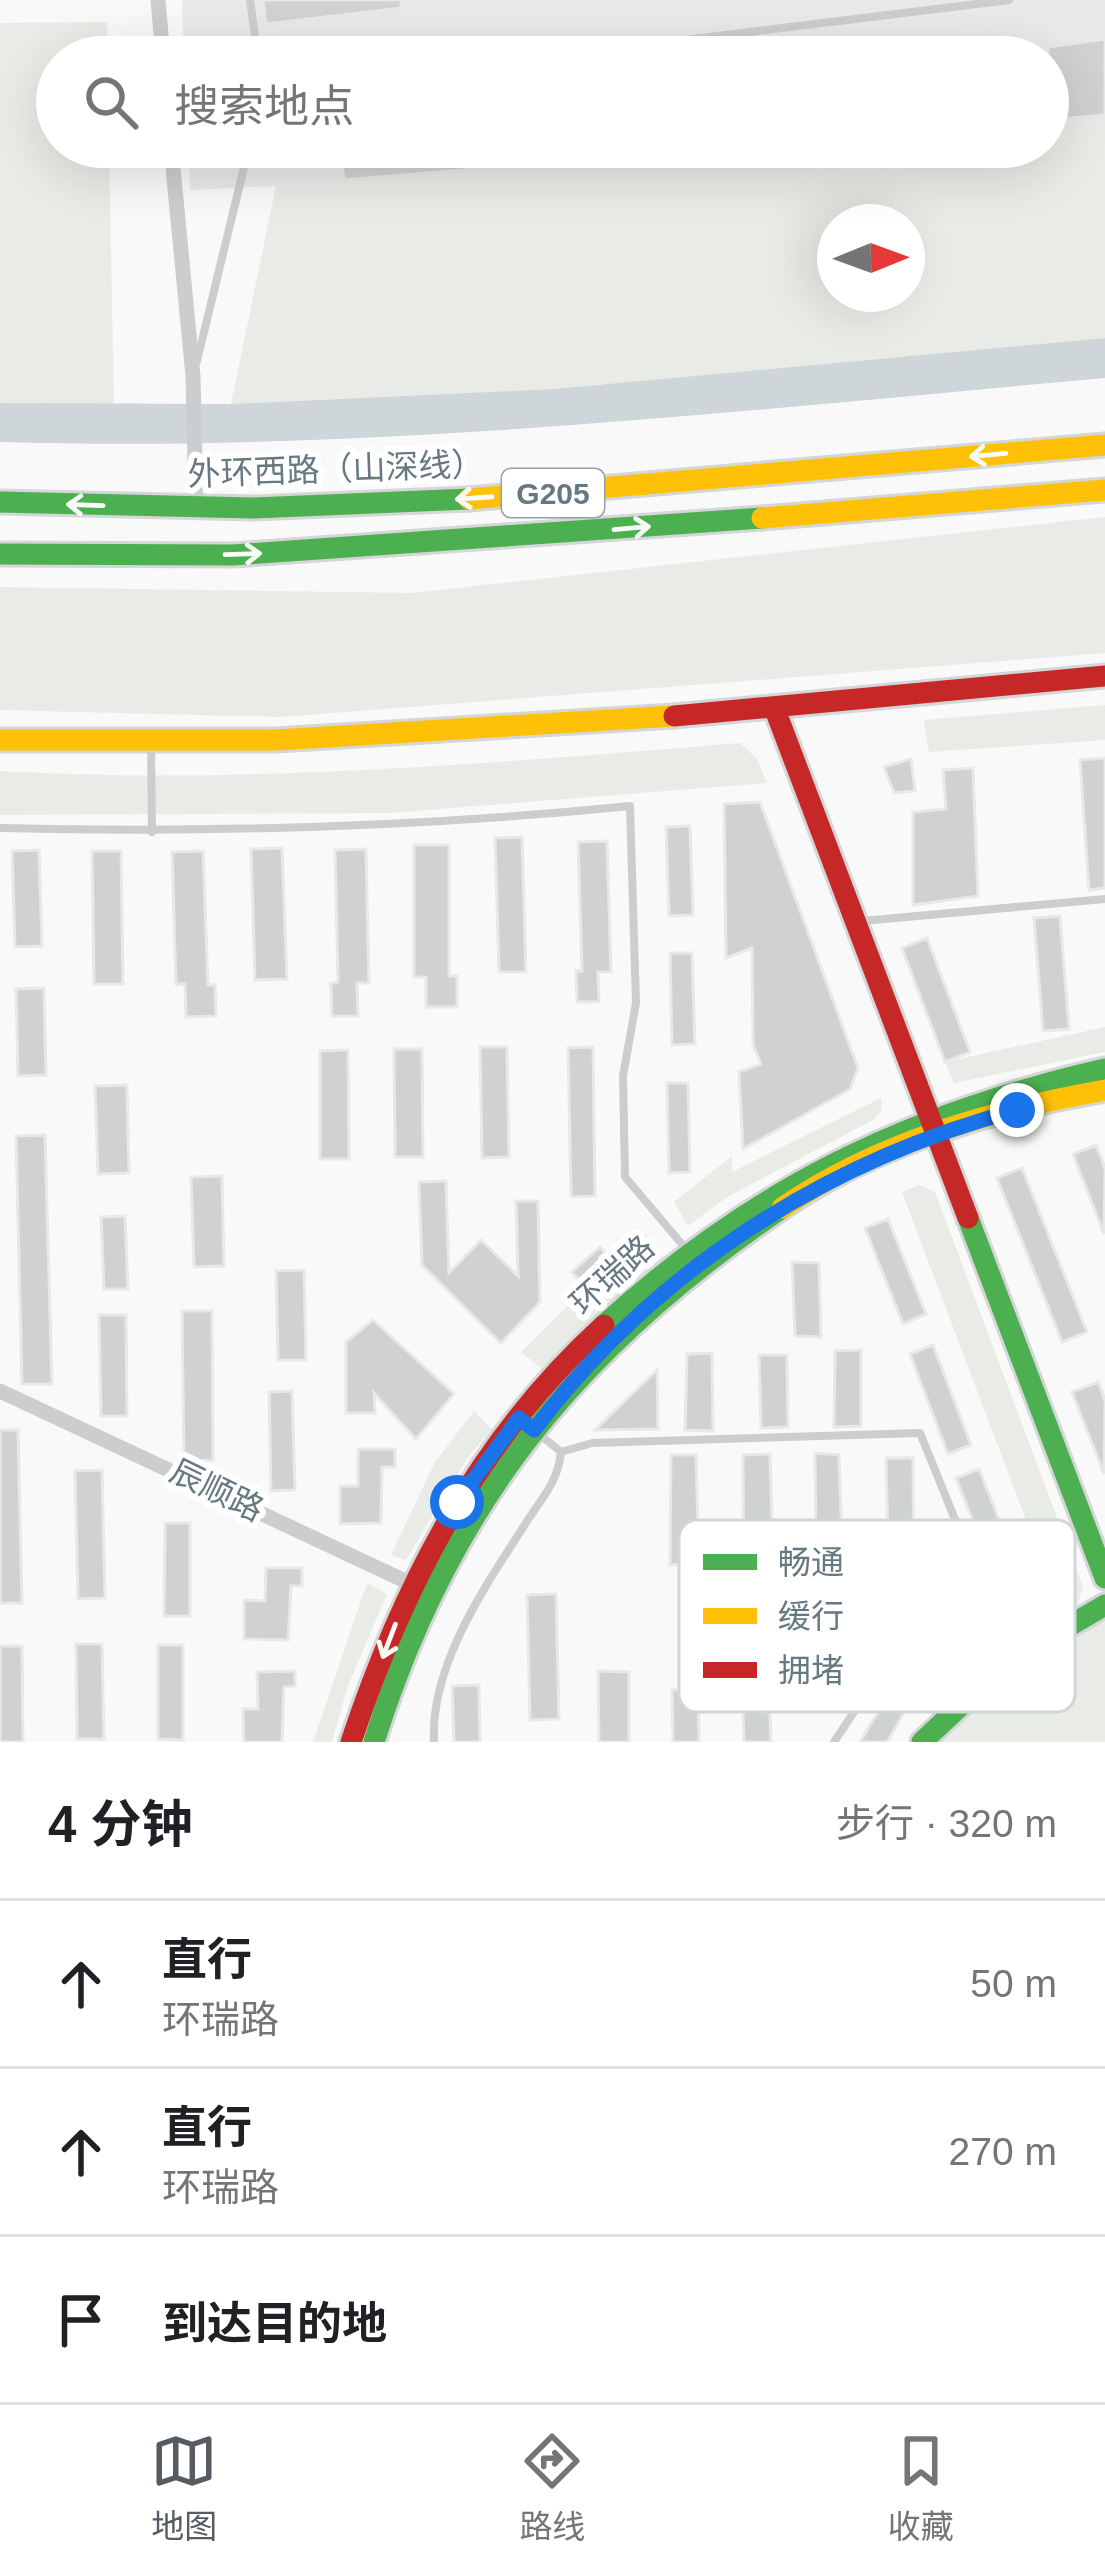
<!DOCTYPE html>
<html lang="zh">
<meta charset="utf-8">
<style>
:root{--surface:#fff;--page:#f2f2f2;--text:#202124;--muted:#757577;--line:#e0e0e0;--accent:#565c61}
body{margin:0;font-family:Helvetica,"Noto Sans SC",sans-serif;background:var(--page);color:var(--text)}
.compass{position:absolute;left:817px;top:204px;width:108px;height:108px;border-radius:50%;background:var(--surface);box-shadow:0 12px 48px #0002;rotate:89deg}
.stop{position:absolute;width:36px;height:36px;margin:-27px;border:9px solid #1a73e8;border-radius:50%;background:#fff}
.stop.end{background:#1a73e8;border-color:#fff;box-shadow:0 3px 12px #0008}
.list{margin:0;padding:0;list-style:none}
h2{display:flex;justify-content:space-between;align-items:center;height:156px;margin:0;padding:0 48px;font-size:51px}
h2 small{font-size:39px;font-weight:400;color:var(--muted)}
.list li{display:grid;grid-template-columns:78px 1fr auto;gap:36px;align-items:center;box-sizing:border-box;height:168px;padding:0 48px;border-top:3px solid var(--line)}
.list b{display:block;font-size:45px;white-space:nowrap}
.list p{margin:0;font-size:39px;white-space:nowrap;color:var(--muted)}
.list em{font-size:39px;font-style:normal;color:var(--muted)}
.icon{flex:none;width:66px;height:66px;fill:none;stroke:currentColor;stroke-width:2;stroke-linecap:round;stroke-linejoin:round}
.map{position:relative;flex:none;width:1105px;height:1742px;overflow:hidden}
.search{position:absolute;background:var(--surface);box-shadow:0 12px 48px #0002;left:36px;right:36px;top:36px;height:132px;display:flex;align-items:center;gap:30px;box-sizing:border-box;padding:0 42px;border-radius:66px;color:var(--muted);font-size:45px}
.sheet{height:660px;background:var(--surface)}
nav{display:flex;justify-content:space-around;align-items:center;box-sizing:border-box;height:168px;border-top:3px solid var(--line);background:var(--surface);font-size:33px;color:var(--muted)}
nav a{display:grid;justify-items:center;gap:6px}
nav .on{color:var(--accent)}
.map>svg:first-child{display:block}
</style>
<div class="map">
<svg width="1105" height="1742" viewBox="0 0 1105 1742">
<rect width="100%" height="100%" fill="#f9f9f9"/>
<!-- built -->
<path fill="#e8eae9" d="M182,0H1105V116L1048,121V57H184Z
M188,147H762L403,180L190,190Z"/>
<!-- green -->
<path fill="#e8ebe6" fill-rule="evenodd" d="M107,22L108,57H57V147H109L114,404L0,403V23Z
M1105,115V338L553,389L231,404L276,186L731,147H1048V120ZM835,222H907V294H835Z
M1105,517V653L281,717L0,710V587L411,593Z
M1105,705V740L929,752L924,720Z
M740,743L757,759L767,783L389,813L0,815V771C247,785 494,763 740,743Z
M1105,1027V1052L954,1083L945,1062Z
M881,1098L882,1110L873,1120L727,1197L688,1226L674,1202L732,1156V1172Z
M919,1185L935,1192L1083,1587L1077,1607L1063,1618L902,1192Z
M643,1232L664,1258L541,1368L521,1352Z
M474,1411L492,1429L468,1457L406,1560L391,1555L435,1462Z
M367,1583L387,1594L347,1688L332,1742H313Z
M1105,1605V1742H922L962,1696Z"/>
<!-- water -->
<path fill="#ced6d9" d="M1105,338V378C737,411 369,453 0,442V403L231,404L553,389Z"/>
<!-- building -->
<path fill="#cfd1d2" stroke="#e8e8e8" stroke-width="3" d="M263,0H401V8L266,24Z
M1105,39V115L1048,120V47Z
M340,147H432L433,153L486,147H626L627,156L344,180Z
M1105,758V888L1089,890L1080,760Z
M911,759L915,791L894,793L884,767Z
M973,768L978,896L913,905V812L946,809L943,770Z
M760,802L858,1068L850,1089L743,1149L739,1072L761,1064L753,1045L752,948L726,958L724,804Z
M690,826L693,915L669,916L666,827Z
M522,837L526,972H499L495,838Z
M607,841L611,972H598L599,1002H577L576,971H582L578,842Z
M414,845H449V976H457V1007H426V977H414Z
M282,848L287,979L255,980L251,849Z
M366,849L369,983H357L358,1016H332L331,984L338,982L335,850Z
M39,850L42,946L15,947L12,851Z
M92,851H121L123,984H94Z
M203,851L208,985H215L216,1016L186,1017L185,984H176L172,852Z
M1060,916L1069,1029L1043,1031L1034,918Z
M927,938L970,1052L945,1062L902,948Z
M670,953H692L695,1044L672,1045Z
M44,988L46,1075L18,1076L16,989Z
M480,1047H507L509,1157L482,1158Z
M593,1047L595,1196L571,1197L568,1048Z
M394,1049H422L423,1157H395Z
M348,1050L349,1159H320V1051Z
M667,1083H688L690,1172L669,1173Z
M127,1085L129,1173L98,1174L95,1086Z
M45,1135L52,1384H22L16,1136Z
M1096,1145L1105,1168L1104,1234L1073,1154Z
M1022,1168L1087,1332L1062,1342L997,1178Z
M222,1176L224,1266L194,1267L191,1177Z
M446,1181L449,1273L481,1240L518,1276L516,1201H538L540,1302L501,1343L422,1265L419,1182Z
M125,1216L128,1289H104L101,1217Z
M888,1219L926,1314L903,1324L865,1228Z
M600,1247L612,1261L585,1287L572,1272Z
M792,1262L819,1263L821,1337L795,1336Z
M304,1270L306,1360H278L276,1271Z
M182,1311H212L213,1460L184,1461Z
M99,1315H126L127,1416H101Z
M373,1320L454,1394L416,1439L374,1393L375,1413H346V1342Z
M933,1345L971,1445L948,1454L910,1354Z
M861,1350V1426L834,1427L835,1351Z
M712,1353L713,1431L685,1430L687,1354Z
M759,1355H787L788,1427L761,1428Z
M657,1370L658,1429L595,1430Z
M1098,1382L1105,1400L1104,1474L1072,1392Z
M292,1391L295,1490L271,1491L269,1392Z
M0,1430H18L22,1603H0Z
M358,1449H395V1467H382L381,1523L340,1524V1486H358Z
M815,1453L839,1455L845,1628L817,1629Z
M770,1454L775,1619L744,1618L743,1455Z
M671,1455H696L699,1565H670Z
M886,1458H913L914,1621H890Z
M979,1469L1018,1567L995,1576L956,1478Z
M102,1470L105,1598L78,1599L75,1471Z
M165,1523H190V1616H164Z
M266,1568H302V1586H291L288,1640L244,1639V1600L265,1601Z
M556,1594L559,1719L530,1720L527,1595Z
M76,1644H102L104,1739H77Z
M158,1645H183V1740L158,1739Z
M0,1646H22L23,1742H0Z
M295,1671V1686L284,1687L282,1742H244L243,1709H258L257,1672Z
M598,1671L629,1672V1742H599Z
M479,1685L480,1742H454L452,1686Z
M698,1688L699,1742H673L672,1690Z
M889,1694L908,1706L887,1742H860Z
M743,1711L770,1712L771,1742H744Z"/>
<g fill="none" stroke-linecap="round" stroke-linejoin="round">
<defs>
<path id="fast" d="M0,502L252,508L469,499
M0,554L233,555L762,518
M968,1218L1105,1578
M604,1325C754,1188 908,1114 1105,1069
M374,1742C449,1503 576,1348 782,1208
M922,1742L1006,1663L1105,1605"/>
<path id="slow" d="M469,499L1105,445
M762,518L1105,490
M0,740H276L674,716
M782,1208C878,1142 992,1110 1105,1090"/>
<path id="jam" d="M774,707L968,1218
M674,716L1105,676
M351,1742C404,1583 479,1439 604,1325"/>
</defs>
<!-- fast casing -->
<use href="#fast" stroke="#d5d6d7" stroke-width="27"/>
<!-- slow casing -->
<use href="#slow" stroke="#d5d6d7" stroke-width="27"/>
<!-- jam casing -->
<use href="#jam" stroke="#d5d6d7" stroke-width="27"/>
<!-- lane -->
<path stroke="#cccdce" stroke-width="8" d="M250,0L258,57
M546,57L1009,0
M197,361L249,147
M151,743L152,832
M0,828C210,833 421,827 630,806L636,1003L623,1076L625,1177L686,1249
M862,921L1105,899
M539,1434L561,1452
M561,1452L592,1443L920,1433L978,1576L969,1601L884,1667L834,1742
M434,1742C430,1666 484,1588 524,1526C540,1500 558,1483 561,1452"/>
<!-- street -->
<path stroke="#cccdce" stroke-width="15" d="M158,0L163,57
M171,147L193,376L196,509
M0,1391L418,1587"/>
<!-- fast -->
<use href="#fast" stroke="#4caf50" stroke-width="21"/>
<!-- slow -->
<use href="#slow" stroke="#ffc107" stroke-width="21"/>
<!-- jam -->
<use href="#jam" stroke="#c62828" stroke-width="21"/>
</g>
<!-- one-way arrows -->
<defs><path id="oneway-shaft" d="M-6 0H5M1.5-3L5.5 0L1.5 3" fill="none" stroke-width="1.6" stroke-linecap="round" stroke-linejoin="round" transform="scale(3)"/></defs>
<g stroke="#f6fbf6">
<use href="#oneway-shaft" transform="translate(988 455) rotate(175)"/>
<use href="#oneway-shaft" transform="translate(474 498) rotate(176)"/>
<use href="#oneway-shaft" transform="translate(85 505) rotate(-178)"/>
<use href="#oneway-shaft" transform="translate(632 528) rotate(-5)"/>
<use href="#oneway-shaft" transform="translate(243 554) rotate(-2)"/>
<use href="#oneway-shaft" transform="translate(389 1641) rotate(111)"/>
</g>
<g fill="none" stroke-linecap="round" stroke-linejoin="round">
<!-- route -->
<path stroke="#1a73e8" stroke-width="15" d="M457,1502L519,1418L534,1430C654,1271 825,1161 1017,1110"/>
</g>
<g text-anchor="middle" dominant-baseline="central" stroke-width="12" stroke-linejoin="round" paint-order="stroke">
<!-- shield labels -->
<rect fill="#fff" stroke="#94a0a7" stroke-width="3" x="502" y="469" width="102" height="48" rx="9"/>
<g font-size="30" font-weight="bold" fill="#667881">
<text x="553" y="493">G205</text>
</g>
<!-- street labels -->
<g font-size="33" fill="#667881" stroke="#fff">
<text transform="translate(336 469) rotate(-2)">外环西路（山深线）</text>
<text transform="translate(612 1275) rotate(-42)">环瑞路</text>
<text transform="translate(217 1490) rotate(26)">辰顺路</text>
</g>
</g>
<!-- legend -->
<rect x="679" y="1520" width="396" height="192" rx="18" fill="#fff" stroke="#d1d6d9" stroke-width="3"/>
<rect x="703" y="1554" width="54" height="16" fill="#4caf50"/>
<rect x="703" y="1608" width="54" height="16" fill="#ffc107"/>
<rect x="703" y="1662" width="54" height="16" fill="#c62828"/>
<g font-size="33" fill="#667881">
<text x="778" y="1574">畅通</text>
<text x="778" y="1628">缓行</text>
<text x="778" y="1682">拥堵</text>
</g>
</svg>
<svg class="compass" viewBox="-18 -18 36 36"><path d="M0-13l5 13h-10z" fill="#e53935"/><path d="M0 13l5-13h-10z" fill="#757577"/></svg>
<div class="stop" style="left:457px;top:1502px"></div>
<div class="stop end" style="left:1017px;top:1110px"></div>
<div class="search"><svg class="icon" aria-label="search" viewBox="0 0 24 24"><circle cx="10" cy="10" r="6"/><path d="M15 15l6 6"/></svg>搜索地点</div>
</div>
<section class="sheet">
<h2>4 分钟<small>步行 · 320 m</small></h2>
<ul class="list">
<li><svg class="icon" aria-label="ahead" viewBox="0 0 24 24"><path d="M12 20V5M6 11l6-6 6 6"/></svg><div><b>直行</b><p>环瑞路</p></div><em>50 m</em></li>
<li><svg class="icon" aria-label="ahead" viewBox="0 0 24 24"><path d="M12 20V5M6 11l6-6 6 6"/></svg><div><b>直行</b><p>环瑞路</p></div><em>270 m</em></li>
<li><svg class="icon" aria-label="arrive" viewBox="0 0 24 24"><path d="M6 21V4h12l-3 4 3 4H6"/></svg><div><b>到达目的地</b></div></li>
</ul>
</section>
<nav>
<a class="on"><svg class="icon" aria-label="map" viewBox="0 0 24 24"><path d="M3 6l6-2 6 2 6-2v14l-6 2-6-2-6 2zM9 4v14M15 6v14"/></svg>地图</a>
<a><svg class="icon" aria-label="directions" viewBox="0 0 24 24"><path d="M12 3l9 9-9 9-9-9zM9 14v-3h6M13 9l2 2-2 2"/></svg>路线</a>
<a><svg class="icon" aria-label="saved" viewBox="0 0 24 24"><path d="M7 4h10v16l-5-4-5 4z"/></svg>收藏</a>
</nav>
